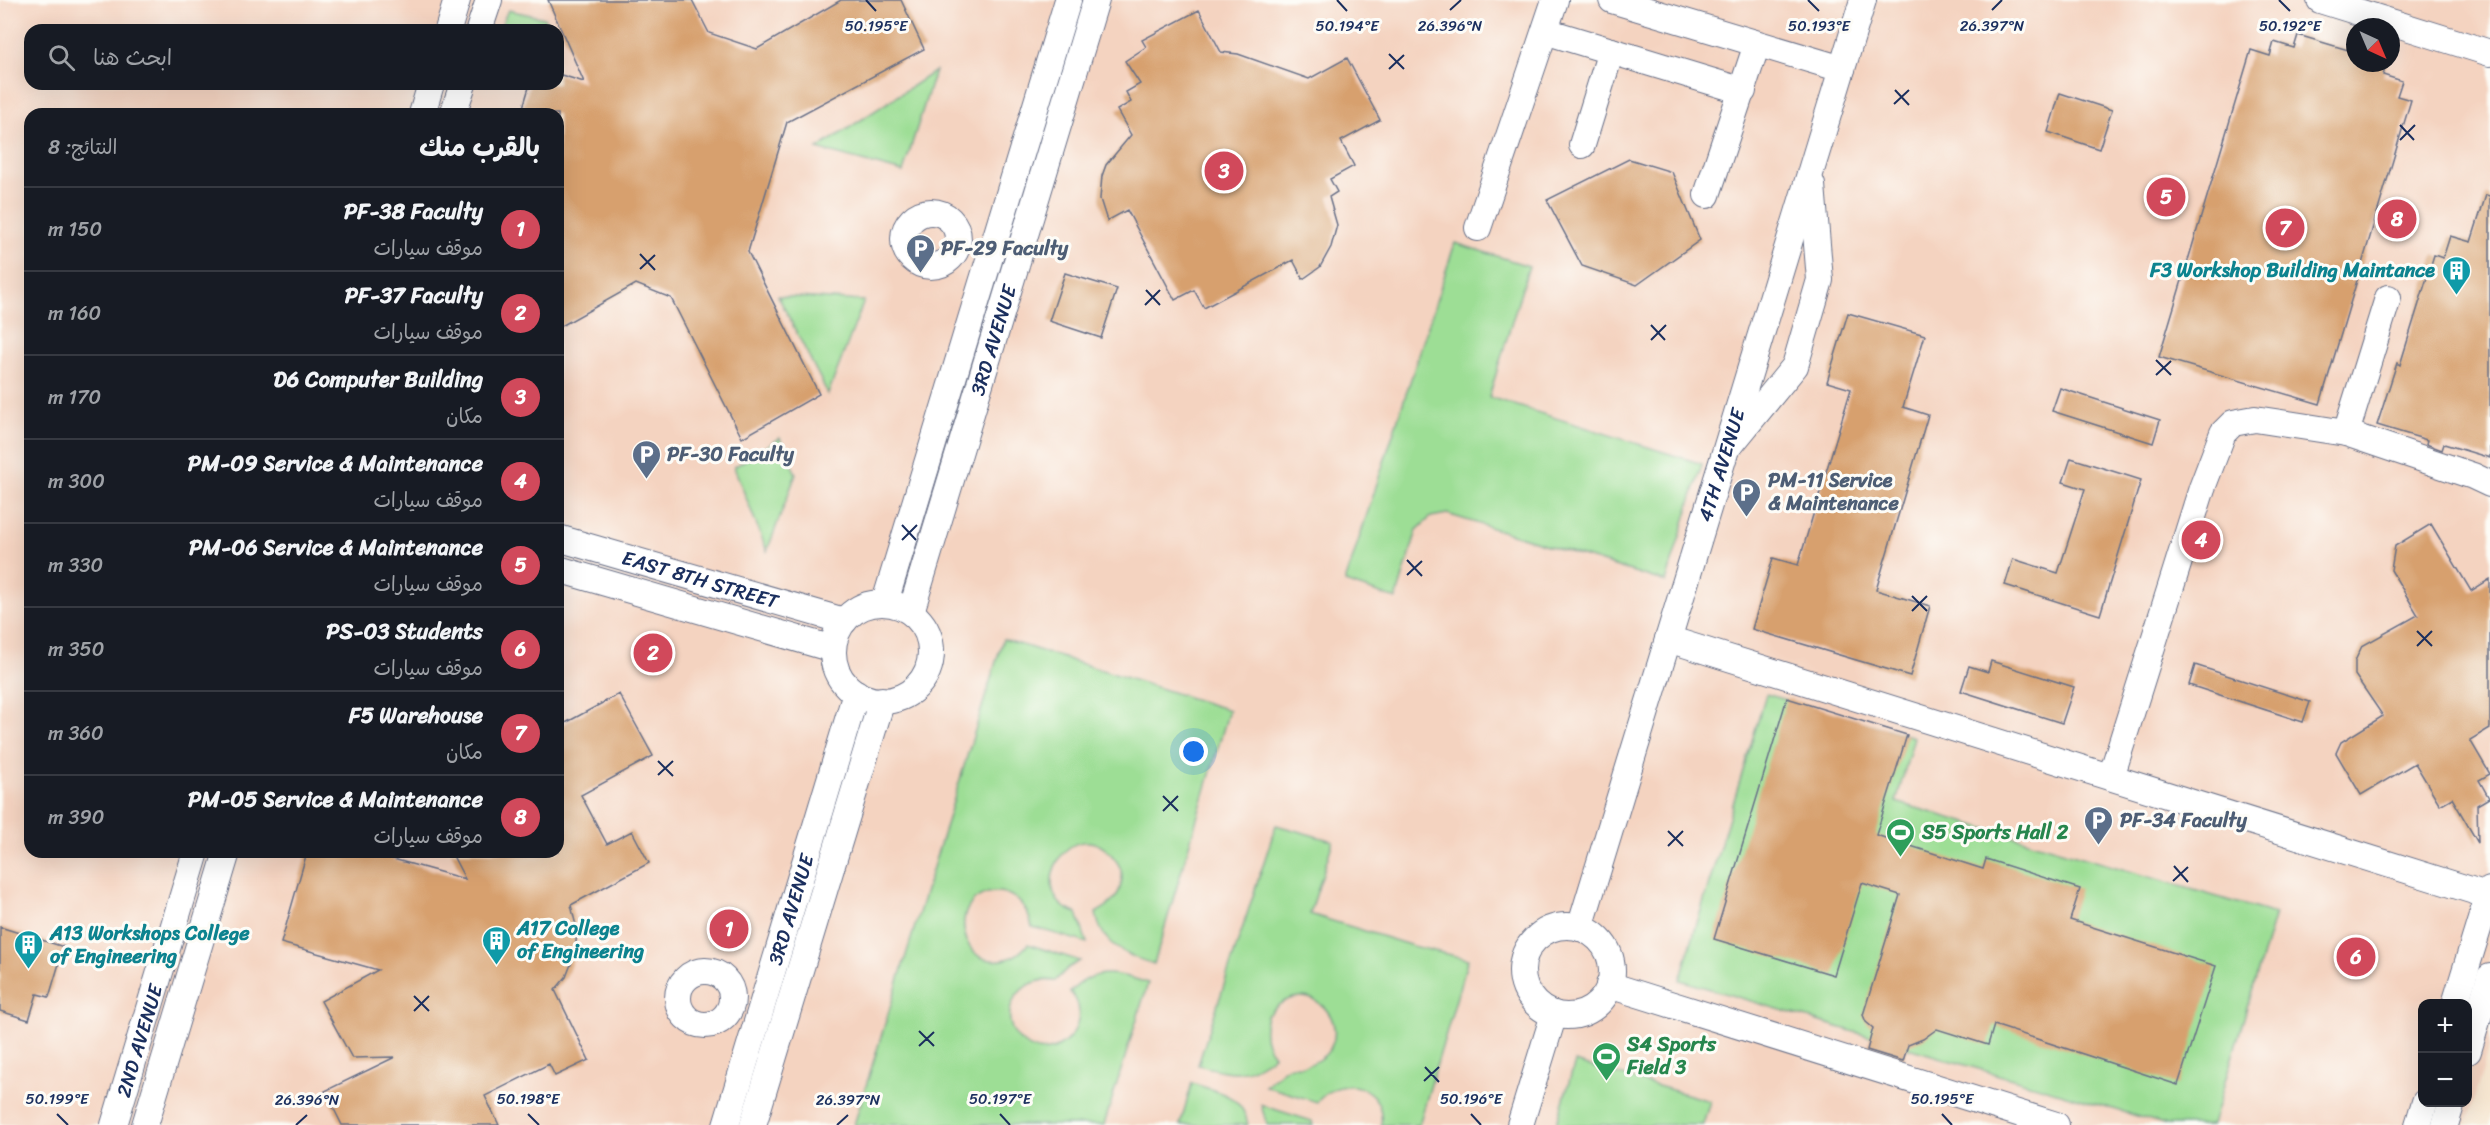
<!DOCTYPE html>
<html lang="ar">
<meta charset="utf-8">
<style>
:root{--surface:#171b24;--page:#242831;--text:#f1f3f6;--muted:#9ea1a6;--line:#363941;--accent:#d1495b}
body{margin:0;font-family:Sriracha,"Playpen Sans Arabic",sans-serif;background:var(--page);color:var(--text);direction:rtl}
.controls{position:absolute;right:18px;bottom:18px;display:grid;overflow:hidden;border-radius:12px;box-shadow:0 6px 24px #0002}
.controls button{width:54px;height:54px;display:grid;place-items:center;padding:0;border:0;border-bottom:2px solid var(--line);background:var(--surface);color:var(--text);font:30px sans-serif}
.compass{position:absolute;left:2346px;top:18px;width:54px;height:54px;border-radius:50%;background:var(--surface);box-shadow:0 6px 24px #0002;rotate:136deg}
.you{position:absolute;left:1194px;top:752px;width:21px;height:21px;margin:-15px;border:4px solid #fff;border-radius:50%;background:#1a73e8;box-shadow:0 0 0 9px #1a73e833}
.badge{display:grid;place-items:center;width:39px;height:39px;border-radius:50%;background:var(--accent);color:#fff;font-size:20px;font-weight:700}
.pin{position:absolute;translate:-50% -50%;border:3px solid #fff;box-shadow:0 2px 6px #0006}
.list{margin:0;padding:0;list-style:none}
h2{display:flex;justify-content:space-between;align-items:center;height:78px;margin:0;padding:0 24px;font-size:26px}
h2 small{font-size:20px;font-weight:400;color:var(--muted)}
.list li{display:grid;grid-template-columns:39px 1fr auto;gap:18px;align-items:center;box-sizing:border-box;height:84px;padding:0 24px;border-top:2px solid var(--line)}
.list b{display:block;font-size:22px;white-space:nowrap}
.list p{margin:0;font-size:20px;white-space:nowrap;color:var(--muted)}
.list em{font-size:20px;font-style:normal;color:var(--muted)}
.icon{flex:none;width:33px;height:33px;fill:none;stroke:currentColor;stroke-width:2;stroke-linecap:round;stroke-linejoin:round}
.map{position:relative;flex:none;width:2490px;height:1125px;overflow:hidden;direction:ltr}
.search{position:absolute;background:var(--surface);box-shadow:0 6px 24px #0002;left:24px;top:24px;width:540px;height:66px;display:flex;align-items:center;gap:15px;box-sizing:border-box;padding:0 21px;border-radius:18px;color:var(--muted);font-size:22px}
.panel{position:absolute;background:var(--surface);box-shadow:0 6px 24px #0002;left:24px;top:108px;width:540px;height:750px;border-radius:18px;direction:rtl}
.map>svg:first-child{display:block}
</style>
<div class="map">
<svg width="2490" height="1125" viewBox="0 0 2490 1125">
<rect width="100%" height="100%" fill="#fdfcf7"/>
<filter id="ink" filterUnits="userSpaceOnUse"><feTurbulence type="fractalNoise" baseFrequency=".0167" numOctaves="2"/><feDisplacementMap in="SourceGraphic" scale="12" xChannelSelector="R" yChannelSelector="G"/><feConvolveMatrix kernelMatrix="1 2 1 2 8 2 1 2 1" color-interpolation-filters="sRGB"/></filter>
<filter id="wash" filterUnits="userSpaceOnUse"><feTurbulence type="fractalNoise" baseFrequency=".008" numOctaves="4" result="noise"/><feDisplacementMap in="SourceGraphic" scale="24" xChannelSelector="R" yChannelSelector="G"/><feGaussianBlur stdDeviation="1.35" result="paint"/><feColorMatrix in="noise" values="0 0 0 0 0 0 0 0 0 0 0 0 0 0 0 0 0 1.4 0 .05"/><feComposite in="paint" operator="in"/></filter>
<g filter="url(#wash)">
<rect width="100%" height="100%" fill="#f7e7d2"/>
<!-- built -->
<path fill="#f4d3c0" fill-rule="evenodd" d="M0,0H2490V1046L2466,1125H0ZM2355,27H2391V63H2355ZM30,30H558V84H30ZM30,114H558V852H30ZM2422,1004H2468V1102H2422Z"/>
<!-- green -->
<path fill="#9dde95" stroke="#5c867a" stroke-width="1.5" d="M508,10L544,18L550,30H499Z
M935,71L903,172L817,149Z
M1455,243L1529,266L1489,397L1702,464L1666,582L1447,514L1431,517L1417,530L1396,599L1345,582Z
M778,296L864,301L828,394Z
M780,438L796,474L767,551L734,467Z
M1003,639L1229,710L1154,964C1126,956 1101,945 1096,913C1108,906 1116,901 1120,888C1124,877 1122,867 1114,858C1071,805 1021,898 1077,913L1087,943L1032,927C1019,868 948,891 967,941C971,952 980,959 991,960C1006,962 1019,955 1028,944L1080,961L1068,968L1055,981C1011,974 991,1030 1032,1048C1063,1062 1095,1016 1070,992C1096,966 1116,973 1148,983L1104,1125H854Z
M1766,694L1914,737L1896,802L2275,914L2212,1125H2167L1680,980Z
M1276,825L1333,841L1310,914L1413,946L1468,959L1419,1125H1381C1386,1086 1342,1072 1317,1102L1265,1086C1272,1081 1283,1068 1291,1066C1293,1065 1297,1067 1300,1066C1308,1066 1318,1061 1325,1055C1355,1025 1308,967 1267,1016C1263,1030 1264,1044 1274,1055C1246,1079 1230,1073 1198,1065Z
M1575,1062L1710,1101L1703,1125H1556Z
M1192,1083C1217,1092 1243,1094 1248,1125H1180Z
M1261,1105L1312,1121L1313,1125H1267Z"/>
<g id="blocks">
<!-- building -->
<path fill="#d7a06e" d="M548,0H692L709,33L757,49L841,0H901L924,49L787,122L748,252L819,394L742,438L671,298L636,284L558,328V114H521L530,84H558V74L584,82Z
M1199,10L1221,52L1238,54L1309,79L1347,58L1380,120L1341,141L1354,166L1330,179L1337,192L1329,197L1337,225L1331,247L1320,267L1303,279L1293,260L1204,308L1194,290L1175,300L1127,210L1107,221L1100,199L1102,176L1106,165L1131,135L1117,110L1131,102L1126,92L1140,84L1125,61L1146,47L1142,40Z
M2298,35L2355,52V63H2387L2383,75L2402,81L2397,96L2411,100L2320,404L2159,357L2251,50L2270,56L2274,42L2294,48Z
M2060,93L2112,110L2099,149L2048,132Z
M1629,159L1672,172L1700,240L1637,285L1582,266L1547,200Z
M2486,195L2490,196V458L2444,444L2442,450L2426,444L2427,440L2377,425L2397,363L2400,365L2434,255L2443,258L2450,236L2471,242Z
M1065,273L1117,289L1101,338L1049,321Z
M1848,313L1925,335L1903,407L1928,415L1876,590L1930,606L1910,676L1752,629L1773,558L1798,565L1851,389L1827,382Z
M2060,388L2160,420L2153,443L2052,411Z
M2071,458L2141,480L2100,615L2005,585L2013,559L2058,573L2085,489L2063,482Z
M2431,524L2471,591L2490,579V728L2470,740L2490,774L2479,780L2489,798L2477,805L2478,843L2452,798L2440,805L2415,763L2361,795L2336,753L2341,742L2383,716L2355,675V661L2362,646L2418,615L2391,570L2395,546Z
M1991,661L2074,687L2062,723L1961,691L1969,666L1988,672Z
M2195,665L2310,702L2303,722L2189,685Z
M619,694L653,756L581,795L607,844L632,831L649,863L571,905L577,930L575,954L566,977L555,990L589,1060L555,1076L549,1064L485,1096L499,1125H342L325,1091L395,1057L352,1058L321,1001L378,970L281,943L307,852H395L393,859L465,879L451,852H558V727Z
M1787,698L1907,735L1876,835L1983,869L1986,859L2080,889L2070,920L2216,966L2178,1085L1994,1025L1988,1045L1937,1029L1923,1039L1908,1045L1903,1061L1867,1050L1873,1028L1866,1022L1863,1015L1900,895L1862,883L1834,975L1714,939Z
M0,927L64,947L49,997L37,994L29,1020L0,1011Z"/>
</g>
</g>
<g filter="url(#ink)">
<use href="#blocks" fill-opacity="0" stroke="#686f87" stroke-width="1.5"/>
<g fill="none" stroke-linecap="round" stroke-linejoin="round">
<defs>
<g id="minor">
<path d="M1612,0L1842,69"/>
<path d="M2320,0L2490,53"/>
<path d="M448,30L457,0"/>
<path d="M479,30L489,0"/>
<path d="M1545,31L1743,91"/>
<path d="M422,114L431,84"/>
<path d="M453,114L463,84"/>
<path d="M1582,145L1611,51"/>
<path d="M1707,195L1757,44"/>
<circle cx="931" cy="239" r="27"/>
<path d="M1478,228L1555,0"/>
<path d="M2346,433L2388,298"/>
<path d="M1732,443L1795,366L1820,280L1812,185"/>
<path id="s1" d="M558,538L844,621"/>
<path d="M558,569L833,649"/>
<path d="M885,602L1068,0"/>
<circle cx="882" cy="652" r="49"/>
<path id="s2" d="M911,612L1096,0"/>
<path d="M1668,639L2490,896"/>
<path d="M2111,777L2202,488L2223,433L2233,423L2255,419L2346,433L2473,476L2490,484"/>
<circle cx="1567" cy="971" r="45"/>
<path id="s3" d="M1580,928L1863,0"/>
<circle cx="705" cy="998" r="27"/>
<path d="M1609,985L2056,1125"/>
<path d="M2455,1004L2490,890"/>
<path d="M2468,1051L2490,977"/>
<path id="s4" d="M114,1125L196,852"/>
<path d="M145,1125L227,852"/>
<path id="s5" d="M726,1125L856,693"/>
<path d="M753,1125L882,700"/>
<path d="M1520,1125L1554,1014"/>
<path d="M2418,1125L2425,1102"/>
<path d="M2445,1125L2452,1102"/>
</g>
</defs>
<!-- minor casing -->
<use href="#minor" stroke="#686f87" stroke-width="28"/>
<!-- minor -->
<use href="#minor" stroke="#fff" stroke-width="26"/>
</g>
</g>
<!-- ticks -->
<path fill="none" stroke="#1b2f5e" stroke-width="2" d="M866,0L876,11M1337,0L1347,11M1808,0L1819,11M2279,0L2290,11M1450,10L1461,0M1992,10L2002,0M1389,54L1404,69M1389,69L1404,55M1895,90L1909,105M1894,104L1909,90M2400,125L2414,140M2400,140L2415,125M640,254L655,270M640,269L655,255M1146,290L1160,305M1145,305L1160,290M1651,325L1665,340M1651,340L1666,325M2156,360L2171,375M2156,375L2171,361M902,525L916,540M902,540L917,525M1407,560L1422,576M1407,575L1422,561M1912,596L1927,611M1912,611L1927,596M2417,631L2432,646M2417,646L2432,631M658,761L673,776M658,775L673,761M1163,796L1178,811M1163,811L1178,796M1668,831L1683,846M1668,846L1683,831M2174,866L2188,882M2173,881L2188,867M414,996L429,1011M414,1011L429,996M919,1031L934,1046M919,1046L934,1032M1425,1067L1439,1082M1424,1081L1439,1067M57,1114L68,1125M528,1114L539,1125M1000,1114L1010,1125M1471,1114L1481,1125M1942,1114L1952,1125M296,1125L307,1115M837,1125L848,1115"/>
<!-- icons -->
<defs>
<symbol id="parking-pin" viewBox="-11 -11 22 30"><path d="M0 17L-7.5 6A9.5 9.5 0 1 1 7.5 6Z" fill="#5c6f8a" stroke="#fdfcf7"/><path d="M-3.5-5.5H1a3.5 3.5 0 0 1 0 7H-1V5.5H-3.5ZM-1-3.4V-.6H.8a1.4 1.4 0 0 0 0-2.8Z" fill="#fff"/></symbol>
<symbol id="building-pin" viewBox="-11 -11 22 30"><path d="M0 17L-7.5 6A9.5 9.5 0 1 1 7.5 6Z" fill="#0f9aa8" stroke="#fdfcf7"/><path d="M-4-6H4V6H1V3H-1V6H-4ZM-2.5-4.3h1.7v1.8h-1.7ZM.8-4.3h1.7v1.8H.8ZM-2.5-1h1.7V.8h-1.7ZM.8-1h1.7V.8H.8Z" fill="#fff"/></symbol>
<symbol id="stadium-pin" viewBox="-11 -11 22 30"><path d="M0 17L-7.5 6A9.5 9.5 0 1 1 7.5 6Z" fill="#2e9e5b" stroke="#fdfcf7"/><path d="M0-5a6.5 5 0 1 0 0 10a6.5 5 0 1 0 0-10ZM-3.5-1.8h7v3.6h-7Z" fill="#fff"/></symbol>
</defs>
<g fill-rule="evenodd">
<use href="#parking-pin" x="904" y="232" width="33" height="45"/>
<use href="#building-pin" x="2440" y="254" width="33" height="45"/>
<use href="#parking-pin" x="630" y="438" width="33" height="45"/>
<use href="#parking-pin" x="1730" y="476" width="33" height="45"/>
<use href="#parking-pin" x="2082" y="804" width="33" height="45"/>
<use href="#stadium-pin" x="1884" y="816" width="33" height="45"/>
<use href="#building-pin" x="480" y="924" width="33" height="45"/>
<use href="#building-pin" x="12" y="928" width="33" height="45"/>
<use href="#stadium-pin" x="1590" y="1040" width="33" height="45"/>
</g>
<g text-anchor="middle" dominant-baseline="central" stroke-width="6" stroke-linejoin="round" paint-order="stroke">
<!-- service labels -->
<g font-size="20" font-weight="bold" fill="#4e5e75" stroke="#fdfcf7" text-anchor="start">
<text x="941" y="248">PF-29 Faculty</text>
<text x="667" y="454">PF-30 Faculty</text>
<text x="1768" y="480">PM-11 Service<tspan x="1768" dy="23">&amp; Maintenance</tspan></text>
<text x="2120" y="820">PF-34 Faculty</text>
</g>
<!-- culture labels -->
<g font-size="20" font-weight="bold" fill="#0d838f" stroke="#fdfcf7" text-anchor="start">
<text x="2435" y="270" text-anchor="end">F3 Workshop Building Maintance</text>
<text x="517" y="928">A17 College<tspan x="517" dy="23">of Engineering</tspan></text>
<text x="50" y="933">A13 Workshops College<tspan x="50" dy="23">of Engineering</tspan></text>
</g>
<!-- street labels -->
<g font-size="20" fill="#1b2f5e" stroke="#fdfcf7">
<text stroke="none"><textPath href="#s2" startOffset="284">3RD AVENUE</textPath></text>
<text stroke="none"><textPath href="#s3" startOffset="484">4TH AVENUE</textPath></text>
<text stroke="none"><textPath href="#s1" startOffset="148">EAST 8TH STREET</textPath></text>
<text stroke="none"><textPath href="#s5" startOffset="225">3RD AVENUE</textPath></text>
<text stroke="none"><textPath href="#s4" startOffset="88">2ND AVENUE</textPath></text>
</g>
<!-- leisure labels -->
<g font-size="20" font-weight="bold" fill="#27864d" stroke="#fdfcf7" text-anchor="start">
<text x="1922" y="832">S5 Sports Hall 2</text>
<text x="1627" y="1044">S4 Sports<tspan x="1627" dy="23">Field 3</tspan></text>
</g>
</g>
<g font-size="15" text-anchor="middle" fill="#1b2f5e" stroke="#fdfcf7" stroke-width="6" stroke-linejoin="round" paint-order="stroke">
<text x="1450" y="31">26.396°N</text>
<text x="1992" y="31">26.397°N</text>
<text x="876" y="31">50.195°E</text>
<text x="1347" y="31">50.194°E</text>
<text x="1819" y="31">50.193°E</text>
<text x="2290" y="31">50.192°E</text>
<text x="57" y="1104">50.199°E</text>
<text x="528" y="1104">50.198°E</text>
<text x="1000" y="1104">50.197°E</text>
<text x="1471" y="1104">50.196°E</text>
<text x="1942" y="1104">50.195°E</text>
<text x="307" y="1105">26.396°N</text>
<text x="848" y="1105">26.397°N</text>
</g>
</svg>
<div class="controls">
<button>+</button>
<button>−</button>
</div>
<svg class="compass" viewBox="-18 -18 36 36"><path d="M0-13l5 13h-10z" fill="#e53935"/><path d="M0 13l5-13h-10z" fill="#9ea1a6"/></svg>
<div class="you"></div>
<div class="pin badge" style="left:729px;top:929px">1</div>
<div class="pin badge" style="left:653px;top:653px">2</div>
<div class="pin badge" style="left:1224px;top:171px">3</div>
<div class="pin badge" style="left:2201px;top:540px">4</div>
<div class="pin badge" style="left:2166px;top:197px">5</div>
<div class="pin badge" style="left:2356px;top:957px">6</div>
<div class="pin badge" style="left:2285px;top:228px">7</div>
<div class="pin badge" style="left:2397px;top:219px">8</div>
<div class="search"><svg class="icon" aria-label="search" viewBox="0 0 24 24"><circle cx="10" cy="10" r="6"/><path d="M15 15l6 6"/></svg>ابحث هنا</div>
<section class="panel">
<h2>بالقرب منك<small>النتائج: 8</small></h2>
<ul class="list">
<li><span class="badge">1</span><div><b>PF-38 Faculty</b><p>موقف سيارات</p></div><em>150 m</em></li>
<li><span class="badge">2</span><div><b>PF-37 Faculty</b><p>موقف سيارات</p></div><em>160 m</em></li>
<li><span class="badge">3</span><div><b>D6 Computer Building</b><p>مكان</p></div><em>170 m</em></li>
<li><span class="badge">4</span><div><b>PM-09 Service &amp; Maintenance</b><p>موقف سيارات</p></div><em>300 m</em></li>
<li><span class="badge">5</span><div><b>PM-06 Service &amp; Maintenance</b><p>موقف سيارات</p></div><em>330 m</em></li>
<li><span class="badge">6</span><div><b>PS-03 Students</b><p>موقف سيارات</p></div><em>350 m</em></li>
<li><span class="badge">7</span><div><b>F5 Warehouse</b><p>مكان</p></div><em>360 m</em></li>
<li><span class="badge">8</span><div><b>PM-05 Service &amp; Maintenance</b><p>موقف سيارات</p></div><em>390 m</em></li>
</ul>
</section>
</div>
